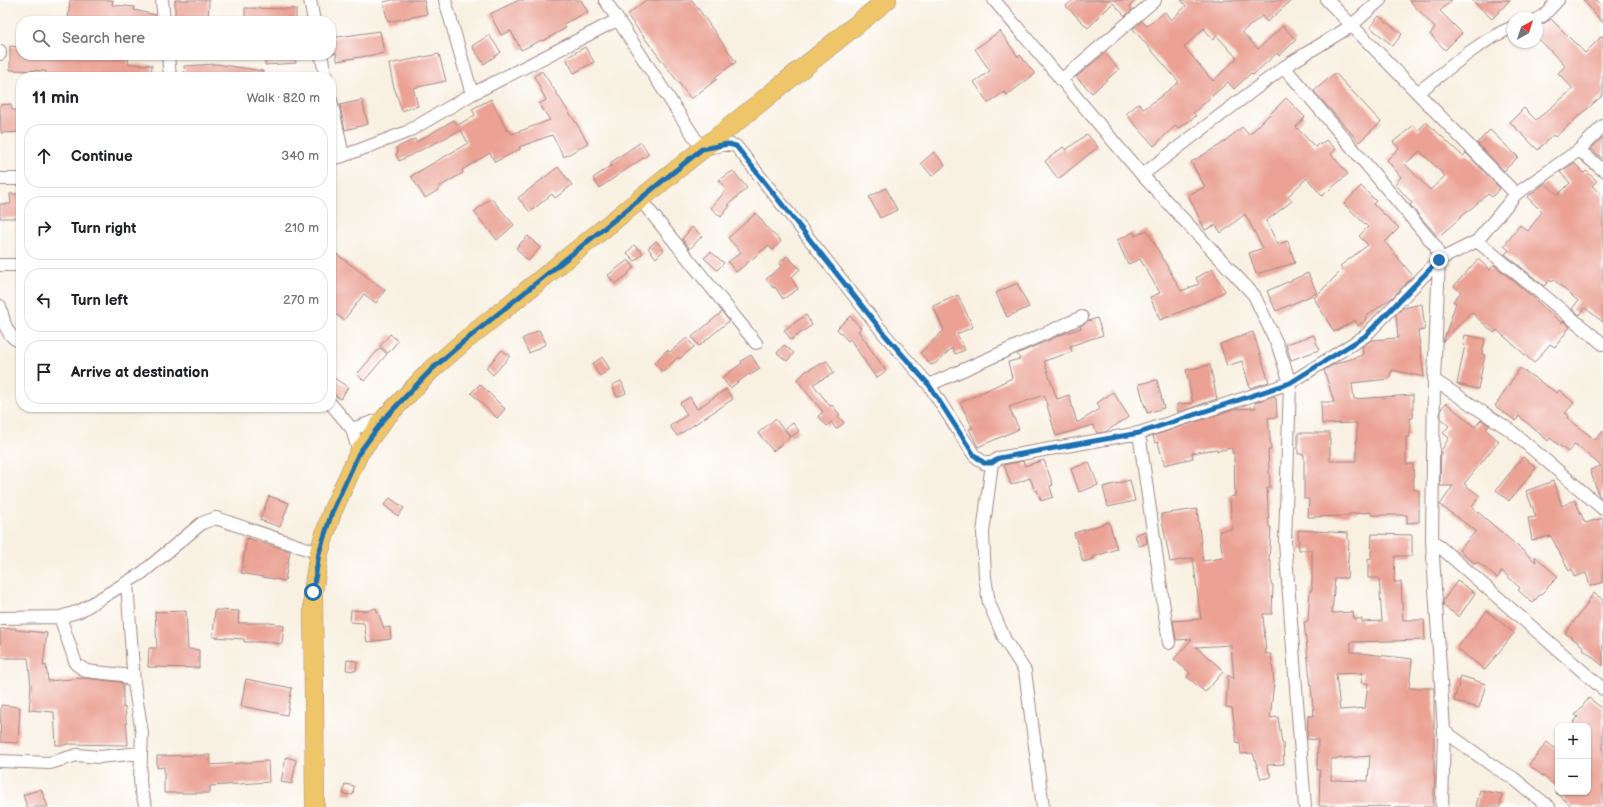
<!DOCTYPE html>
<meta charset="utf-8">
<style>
:root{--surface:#fff;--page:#f2f2f2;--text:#202124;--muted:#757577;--line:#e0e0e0}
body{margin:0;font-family:"Balsamiq Sans",sans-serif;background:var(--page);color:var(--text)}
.controls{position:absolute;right:12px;bottom:12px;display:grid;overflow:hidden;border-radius:8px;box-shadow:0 1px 3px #0004}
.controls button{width:36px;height:36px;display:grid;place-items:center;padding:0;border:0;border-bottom:1px solid var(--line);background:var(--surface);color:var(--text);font:20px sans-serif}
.compass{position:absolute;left:1507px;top:12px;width:36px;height:36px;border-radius:50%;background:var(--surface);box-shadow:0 1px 3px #0004;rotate:39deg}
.stop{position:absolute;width:12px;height:12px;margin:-9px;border:3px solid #1f6fb2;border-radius:50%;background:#fff}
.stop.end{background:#1f6fb2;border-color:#fff;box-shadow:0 1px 4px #0008}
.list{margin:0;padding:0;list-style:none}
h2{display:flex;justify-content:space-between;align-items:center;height:52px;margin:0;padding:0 16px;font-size:17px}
h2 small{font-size:13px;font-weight:400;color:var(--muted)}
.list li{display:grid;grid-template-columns:26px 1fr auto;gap:12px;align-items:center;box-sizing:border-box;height:64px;margin:0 8px 8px;padding:0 8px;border:1px solid var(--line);border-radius:16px}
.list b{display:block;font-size:15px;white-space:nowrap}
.list em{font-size:13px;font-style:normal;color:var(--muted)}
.icon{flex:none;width:22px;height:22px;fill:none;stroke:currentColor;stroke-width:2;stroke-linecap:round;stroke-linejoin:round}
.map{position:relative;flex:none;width:1603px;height:807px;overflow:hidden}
.search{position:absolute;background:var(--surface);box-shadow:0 1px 3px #0004;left:16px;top:16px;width:320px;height:44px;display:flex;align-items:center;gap:10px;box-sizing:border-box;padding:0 14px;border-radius:16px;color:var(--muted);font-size:15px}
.panel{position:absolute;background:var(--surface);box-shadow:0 1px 3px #0004;left:16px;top:72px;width:320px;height:340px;border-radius:16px}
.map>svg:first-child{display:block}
</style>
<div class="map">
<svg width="1603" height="807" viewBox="0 0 1603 807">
<rect width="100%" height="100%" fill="#fff"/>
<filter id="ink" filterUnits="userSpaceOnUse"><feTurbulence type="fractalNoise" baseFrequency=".025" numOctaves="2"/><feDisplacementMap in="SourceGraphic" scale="8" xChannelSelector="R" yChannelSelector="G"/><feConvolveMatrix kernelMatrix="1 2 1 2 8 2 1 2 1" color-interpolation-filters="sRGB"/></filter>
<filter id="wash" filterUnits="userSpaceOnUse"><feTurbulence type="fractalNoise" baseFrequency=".012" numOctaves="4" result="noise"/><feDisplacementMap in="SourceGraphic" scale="16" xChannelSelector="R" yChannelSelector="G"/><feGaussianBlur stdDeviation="0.9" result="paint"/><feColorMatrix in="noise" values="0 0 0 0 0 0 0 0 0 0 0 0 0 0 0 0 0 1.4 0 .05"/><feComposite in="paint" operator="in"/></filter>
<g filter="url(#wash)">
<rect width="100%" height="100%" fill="#f8f0e1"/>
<g id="blocks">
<!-- building -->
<path fill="#eba294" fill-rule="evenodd" d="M70,0H113L112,5L135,7L134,10L156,15V21L68,20Z
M175,0H209L208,21L175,20Z
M393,0H424L427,14L388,22L383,2Z
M519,0H581L588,12L563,24L566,28L543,41L542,40L521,50L511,31L501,35L490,14Z
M646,0H692L736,62L715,77L717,79L691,99L627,15Z
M1073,0H1136L1130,6L1132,10L1125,16L1113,3L1088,28L1066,6Z
M1181,0H1292L1267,22L1262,16L1242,32L1258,49L1283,26L1296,40L1279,56L1277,53L1253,75L1251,73L1234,89L1228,82L1193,113L1196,116L1178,129L1175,126L1154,146L1126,114L1139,103L1144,109L1179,82L1133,29L1142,21L1147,26L1165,12L1171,20L1186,6ZM1204,28L1213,40L1217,36L1237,58L1213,81L1184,47Z
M1409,0H1452L1440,11L1462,33L1445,50L1430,34L1435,28Z
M1472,0H1510L1492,19Z
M1583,0H1597L1603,7V23Z
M245,8L296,9V21H245Z
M1379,16L1402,34L1393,46L1370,27Z
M1551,19L1585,53L1603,35V95L1555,137L1553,135L1538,150L1510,122L1524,108L1536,120L1573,89L1558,73L1565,66L1537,37V28Z
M380,31L384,53L337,61L336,53L331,54V38Z
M1000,31L1018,57L1020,55L1035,74L1007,95L1004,92L988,103L974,82L990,71L975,49Z
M489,35L501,52L484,64L472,46Z
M10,46L21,47V55H129L128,64L152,65L151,77H68L69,75L46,74V71L10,70Z
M585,47L594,62L574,73L566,58Z
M1105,53L1119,69L1092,93L1076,77Z
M439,54L446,81L413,88L418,106L402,111L393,84L389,64Z
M265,55H295L296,63L265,65Z
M216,64L263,71V77H185L184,66Z
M542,71L578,126L588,143L564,157L552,135L519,147L520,149L495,162L490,153L462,170L463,173L439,187L440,189L425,198L411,176L468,143L461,130L399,161L396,154L398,152L396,148L415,139L416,142L454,120L458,125L475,115L472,109L491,99L507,131L509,130L512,134L550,120L539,104L546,100L534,76Z
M1335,73L1381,122L1359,142L1314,91Z
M1286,98L1305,117L1296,127L1315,147L1319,143L1320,145L1326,140L1336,149L1331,154L1348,174L1322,196L1307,178L1288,196L1292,201L1266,221L1278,244L1288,241L1295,263L1256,274L1249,253L1263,248L1245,214L1221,233L1216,225L1205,230L1188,195L1205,187L1191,162L1220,145L1242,127L1249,135Z
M362,100L368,124L345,130L340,105Z
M11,104L12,110H21V132L1,133L0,105Z
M1426,122L1463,156L1466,153L1500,188L1492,197L1488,194L1438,237L1410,205L1412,203L1395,184L1401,177L1387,160L1399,148L1393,142L1414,125L1418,131ZM1420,151L1445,176L1430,190L1405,164Z
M1490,130L1518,157L1504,171L1477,143Z
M1087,134L1098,147L1058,179L1045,161L1063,147L1066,150Z
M1603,137V159L1591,149Z
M641,142L649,154L599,188L593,178L612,165L610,163Z
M934,152L945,165L932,176L921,163Z
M1574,163L1584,173L1586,171L1597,181L1592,186L1603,195V322L1585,308L1580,315L1572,309L1578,301L1554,280L1552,282L1550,280L1544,286L1505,254L1509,250L1504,246L1520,225L1528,231L1542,212L1527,197L1545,183L1558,195L1570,183L1560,172Z
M558,167L572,185L555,198L552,194L530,212L518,198Z
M733,171L747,188L728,205L730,206L721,217L711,208L726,190L719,180Z
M1361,186L1376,201L1373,204L1399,228L1385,242L1413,276L1393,297L1365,317L1366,319L1358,326L1355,320L1334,332L1314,298L1343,269L1340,266L1368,245L1359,236L1368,227L1344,204Z
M886,188L897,210L880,218L869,197Z
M10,194H21V218H0V204H11Z
M491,198L514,225L497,240L474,212Z
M756,213L769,230L781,241L773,250L768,246L736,272L728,262L741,252L728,238Z
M692,227L702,236L690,249L682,239Z
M1147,230L1181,291L1199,284L1196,278L1212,269L1225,291L1212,299L1160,320L1150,297L1160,293L1140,259L1128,264L1117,240L1134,232L1135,236Z
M528,236L540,248L528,261L516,248Z
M656,241L664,250L656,258L648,248Z
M634,245L643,253L635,261L627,253Z
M331,250L385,290L376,303L364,294L344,320L331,311Z
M711,252L724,263L717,270L704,258Z
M787,256L800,269L791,278L798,289L783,299L775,287L773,288L766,279L782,266L779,263Z
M1478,259L1490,270L1494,265L1534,298L1542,306L1562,323L1563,321L1570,327L1555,347L1550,344L1534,363L1497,330L1494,333L1471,312L1443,342L1456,303L1453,301L1461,292L1454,286Z
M628,260L634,267L628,273L629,274L615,284L608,275Z
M1308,273L1317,293L1276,311L1267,291Z
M1017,283L1029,307L1007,317L996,293Z
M958,295L973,327L957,334L965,350L955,354L952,348L936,363L931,365L920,353L944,330L933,306Z
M1422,304L1425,330L1418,331L1424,377L1392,370L1389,379L1352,383L1354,399L1413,395V418H1410V437H1406V464H1413L1414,490H1419V522L1407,523V515H1371V512L1349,514V516L1308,517L1309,499H1304V454H1298V433H1330V461H1356L1357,423L1322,424L1321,402H1334L1324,370L1335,364L1363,355L1362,347L1372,340L1398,338L1396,314L1403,308Z
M722,312L729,321L699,346L692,337Z
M806,315L812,325L791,340L784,330Z
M850,316L861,328L858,331L886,371L876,378L850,339L848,341L837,329Z
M1097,318L1103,335L1070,346L1072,352L1044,361L1057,399L1069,395L1077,423L1100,409L1097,403L1113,392L1129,417L1105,432L1097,433L1093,425L1056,436L1044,395L1009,407L1019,429L978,447L969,429L973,428L960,403L1012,378L1008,362L1020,359L1017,354L1060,335L1081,328L1080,326L1088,321Z
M539,330L546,344L529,353L522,339Z
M1253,332L1269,382L1250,388L1242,361L1227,366L1220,344Z
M390,334L398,341L388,353L380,346Z
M1314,335L1319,350L1291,360L1286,344Z
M1465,335L1485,339L1482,354L1485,355L1478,389L1457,384L1465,345H1463Z
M687,338L694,347L679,359L678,357L663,372L654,363L667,350L670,352Z
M784,345L794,353L787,361L777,353Z
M380,348L387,354L364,381L357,374Z
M502,350L510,356L493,375L486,368Z
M751,355L760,369L750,375L749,374L730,388L722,378L742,363L741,361Z
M602,357L610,369L600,376L592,364Z
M827,361L834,373L813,384L830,406L832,405L840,415L838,416L844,423L836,429L831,422L827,426L818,416L823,412L797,380L806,371Z
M1210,365L1217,399L1178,412L1177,404L1193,403L1186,370Z
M1520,368L1557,393L1559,390L1574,403L1565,413L1569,416L1568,418L1595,440L1603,431V499L1599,496L1590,470L1601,466L1575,444L1568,452L1550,438L1548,441L1519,416L1516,421L1495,406Z
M331,376L348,387L341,399L331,393Z
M1157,380L1164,408L1147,413L1146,405L1145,407L1139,384Z
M621,381L626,393L617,397L612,385Z
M480,384L505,409L497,418L471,393Z
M726,389L733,399L677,436L670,426L687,415L680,403L690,397L697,409Z
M1273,396L1276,398L1277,417L1268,418L1271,450H1268L1270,488H1267L1269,527H1271L1269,561H1271V584L1273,585L1272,614H1263L1266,654H1271L1274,682L1270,718L1278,717L1282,743H1283L1284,764L1267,765L1271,777L1261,779L1253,753L1241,754L1240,743L1237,744L1232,708L1226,707L1228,675L1234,679L1231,645L1196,647L1224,671L1205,692L1187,677L1190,673L1174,659L1192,639L1176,640L1173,621L1201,619L1193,558L1170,562L1161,514L1197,509L1203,561L1223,558L1219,531L1232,529L1230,497L1235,496L1234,453H1232V448L1217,451V449L1192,453L1193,458L1164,465L1158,442L1155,443L1153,436L1234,409L1256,408L1255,403Z
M1446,403L1475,427L1481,420L1489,425L1486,430L1499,441L1464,484L1480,496L1472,507L1536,562L1535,556L1558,577L1532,603L1518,590L1520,588L1502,571L1497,578L1478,562L1476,564L1459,550L1476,531L1440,505L1453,486H1440L1441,451L1449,438L1443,433L1449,426L1441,419V409Z
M775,419L790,437L773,451L758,433Z
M793,423L799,431L791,437L785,429Z
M1523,457L1536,468L1509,501L1496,490Z
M1044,460L1053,485L1050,486L1053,497L1041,501L1037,490L1035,491L1030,478L1011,485L1004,465L1023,461L1025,466Z
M1089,462L1098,485L1079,492L1071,469Z
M1130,480L1135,501L1108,507L1103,487Z
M1553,481L1562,506L1575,500L1585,523L1603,518V582L1590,586L1586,573L1574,577L1572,569L1569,571L1551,536L1532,540L1528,518L1536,517L1526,491Z
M269,496L289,503L280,527L260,520Z
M390,498L404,508L398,516L384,505Z
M1109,522L1117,549L1093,557L1094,559L1083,562L1074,533Z
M1298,530L1348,533V540H1349L1347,578H1335L1332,613L1353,612L1354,619H1362V622L1382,621L1379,578H1368V558L1371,559L1372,534L1412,535V556H1395L1394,582H1401L1403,620H1424L1425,640L1351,642V652L1412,659L1409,688H1434V776H1435L1433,807L1319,806L1320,770H1317L1318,740L1307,739L1308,716H1314L1304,622L1308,621L1310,590H1312V550H1299ZM1363,673L1361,683H1368L1365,708L1340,710L1336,674ZM1370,756L1368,781L1331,780V759Z
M1145,531L1147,543L1139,546L1135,535Z
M247,538L290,551L285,581L241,573Z
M1457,581L1475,593L1459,617L1444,606L1443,601Z
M1594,593L1603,600V666L1583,649L1584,647L1565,633L1588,603L1587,602Z
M376,608L384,628L390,627L391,639L367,642L364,623L350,622L351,610L367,611Z
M215,610L239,611L238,623H271L284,626L282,644L267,642H244V639L213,637Z
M186,611L188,649L199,650V668L148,667L149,648H157L155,612Z
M1487,611L1514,633L1485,670L1457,648Z
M16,628V630L47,633L43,666L46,665L48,681L84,678L120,682L123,684V708L125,707L128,745L66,744V745H56L54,712L29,710L31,686L28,658H0V629Z
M347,660L357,661L356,671L346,670Z
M1461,676L1486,684L1479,708L1454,701Z
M246,679L292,688L287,715L241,706Z
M1589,698L1603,709V807H1573L1555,792H1588V726H1571L1578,717L1575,715Z
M1,705L20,707L18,743L0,742Z
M1547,742L1558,751V788L1529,765Z
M210,755V765L268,761L269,782L210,786V793H164V767L157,768V756Z
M286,757L296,760L292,784L281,782Z
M345,784L354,786L353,795L343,794Z
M41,789L48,807H27L23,795Z
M1480,790L1502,794L1500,807H1476Z"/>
</g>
</g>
<g filter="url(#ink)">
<use href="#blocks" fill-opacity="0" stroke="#a18886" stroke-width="1"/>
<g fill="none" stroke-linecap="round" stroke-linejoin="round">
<defs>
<path id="minor" d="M162,0L164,21
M310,0L314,21
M445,0L472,94
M605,0L702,149L728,144L736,146L885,335L929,385L974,455L984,463H992L999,458L1139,433L1290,383L1365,336L1439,260L1477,241L1516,194L1579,150L1603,126
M994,0L1142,175L1254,295L1278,346L1290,383L1285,542L1305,807
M1327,0L1516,194
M1537,19L1544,15L1558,0
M0,51V54
M168,55L170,77
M321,55L326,77
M1284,67L1436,247L1439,260L1434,380L1432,540L1444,731L1442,807
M1061,80L1155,0
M1417,93C1448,70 1477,42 1513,27
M331,100L343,156
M1579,150L1603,170
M331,159L343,156L407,132L472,94L617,20
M1142,175L1284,67L1351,26L1380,0
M0,179H21
M640,199L756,343
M1477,241L1603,344
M0,265H21
M0,306C4,321 5,336 21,342
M1434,380L1510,430L1603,509
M929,385L1082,317
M331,404L352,429L359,453
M352,429L385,418
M1139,433L1169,643
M992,463L983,533L985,577L989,603L1005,640L1025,671L1043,807
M1432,540L1603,689
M127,583L134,683
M60,617L76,664L86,671L123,675L134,683L142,733L140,779L141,791L146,807
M0,618L60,617L80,611L142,573L202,523L216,518L319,553
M1444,731L1496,768L1512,777L1549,807
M0,761L50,763L77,755L99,757L141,753"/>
<path id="primary" d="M315,807L313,592L319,553L332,512L359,453L385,418L431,370L462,343L887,0"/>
</defs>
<!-- minor casing -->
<use href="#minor" stroke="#a18886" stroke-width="14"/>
<!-- primary casing -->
<use href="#primary" stroke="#a18886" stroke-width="20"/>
<!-- minor -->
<use href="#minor" stroke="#fff" stroke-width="12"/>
<!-- primary -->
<use href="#primary" stroke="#eec569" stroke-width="19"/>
</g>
</g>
<g fill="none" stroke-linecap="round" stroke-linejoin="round" filter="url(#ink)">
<!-- route -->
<path stroke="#1f6fb2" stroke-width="5" d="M313,592L319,553L332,512L359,453L385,418L431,370L462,343L702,149L728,144L736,146L885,335L929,385L974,455L984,463H992L999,458L1139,433L1290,383L1365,336L1439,260"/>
</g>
</svg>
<div class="controls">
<button>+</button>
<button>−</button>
</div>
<svg class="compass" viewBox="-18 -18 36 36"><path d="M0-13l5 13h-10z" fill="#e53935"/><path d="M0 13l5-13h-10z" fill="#757577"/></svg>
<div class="stop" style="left:313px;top:592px"></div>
<div class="stop end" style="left:1439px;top:260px"></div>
<div class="search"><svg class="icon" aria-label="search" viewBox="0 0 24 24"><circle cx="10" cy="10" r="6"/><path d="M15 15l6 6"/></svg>Search here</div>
<section class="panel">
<h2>11 min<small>Walk · 820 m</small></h2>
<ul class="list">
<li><svg class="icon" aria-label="ahead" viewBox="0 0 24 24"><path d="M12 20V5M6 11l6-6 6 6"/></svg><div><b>Continue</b></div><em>340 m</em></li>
<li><svg class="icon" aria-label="right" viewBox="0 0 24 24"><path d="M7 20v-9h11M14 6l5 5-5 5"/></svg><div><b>Turn right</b></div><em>210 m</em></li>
<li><svg class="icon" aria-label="left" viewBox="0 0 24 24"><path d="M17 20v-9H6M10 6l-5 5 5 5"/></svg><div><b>Turn left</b></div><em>270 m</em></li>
<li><svg class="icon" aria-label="arrive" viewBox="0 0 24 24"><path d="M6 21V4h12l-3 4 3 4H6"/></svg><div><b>Arrive at destination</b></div></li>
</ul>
</section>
</div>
